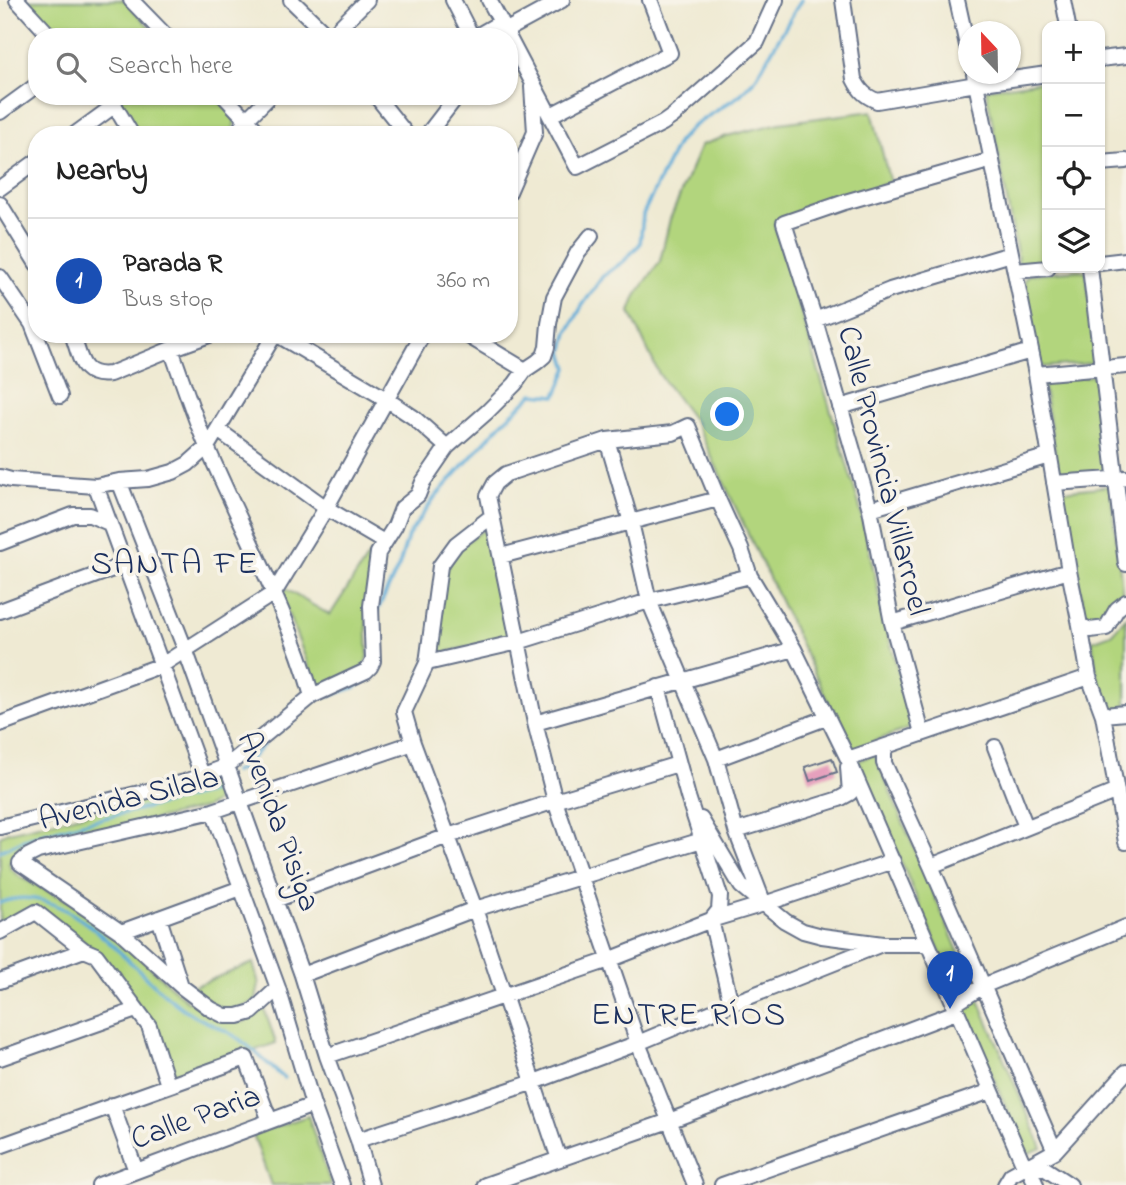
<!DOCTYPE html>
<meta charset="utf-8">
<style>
:root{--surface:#fff;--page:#f2f2f2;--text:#222;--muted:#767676;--line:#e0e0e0;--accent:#2563eb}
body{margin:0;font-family:"Indie Flower",sans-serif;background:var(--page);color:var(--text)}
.controls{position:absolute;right:21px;top:21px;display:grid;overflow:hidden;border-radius:14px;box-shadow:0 2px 5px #0004}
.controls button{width:63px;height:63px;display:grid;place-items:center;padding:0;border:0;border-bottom:2px solid var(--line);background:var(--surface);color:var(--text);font:35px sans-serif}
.compass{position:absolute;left:958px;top:21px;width:63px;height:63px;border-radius:50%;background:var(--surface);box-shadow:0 2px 5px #0004;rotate:338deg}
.you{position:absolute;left:728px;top:415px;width:24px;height:24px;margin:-18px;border:5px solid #fff;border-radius:50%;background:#1a73e8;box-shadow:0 0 0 10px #1a73e833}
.badge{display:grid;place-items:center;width:46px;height:46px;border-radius:50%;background:var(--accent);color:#fff;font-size:23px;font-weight:700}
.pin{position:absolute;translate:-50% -58px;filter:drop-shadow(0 2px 4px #0008)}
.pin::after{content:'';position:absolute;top:37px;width:24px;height:21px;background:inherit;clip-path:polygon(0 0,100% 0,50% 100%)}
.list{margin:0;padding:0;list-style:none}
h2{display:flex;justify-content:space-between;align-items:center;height:91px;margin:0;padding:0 28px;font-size:30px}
h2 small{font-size:23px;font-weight:400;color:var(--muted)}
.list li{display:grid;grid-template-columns:46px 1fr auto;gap:21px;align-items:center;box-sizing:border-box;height:126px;padding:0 28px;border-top:2px solid var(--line)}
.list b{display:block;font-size:26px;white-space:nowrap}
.list p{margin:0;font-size:23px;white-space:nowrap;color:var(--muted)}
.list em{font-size:23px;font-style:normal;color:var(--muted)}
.icon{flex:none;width:38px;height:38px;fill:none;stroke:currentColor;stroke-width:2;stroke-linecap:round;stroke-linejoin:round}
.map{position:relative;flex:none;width:1126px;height:1185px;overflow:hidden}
.search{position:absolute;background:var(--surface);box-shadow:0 2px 5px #0004;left:28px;top:28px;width:490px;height:77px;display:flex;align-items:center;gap:18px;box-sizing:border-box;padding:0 24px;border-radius:28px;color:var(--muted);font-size:26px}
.panel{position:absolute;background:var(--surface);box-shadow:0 2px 5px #0004;left:28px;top:126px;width:490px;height:217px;border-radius:28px}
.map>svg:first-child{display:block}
</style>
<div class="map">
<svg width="1126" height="1185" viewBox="0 0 1126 1185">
<rect width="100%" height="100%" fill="#f7f3e8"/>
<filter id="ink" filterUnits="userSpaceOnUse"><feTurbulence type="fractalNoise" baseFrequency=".0143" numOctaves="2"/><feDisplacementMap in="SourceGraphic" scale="14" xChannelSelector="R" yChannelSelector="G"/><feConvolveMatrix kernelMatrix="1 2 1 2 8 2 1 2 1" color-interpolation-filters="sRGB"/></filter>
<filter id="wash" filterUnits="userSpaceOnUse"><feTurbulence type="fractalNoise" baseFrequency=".00686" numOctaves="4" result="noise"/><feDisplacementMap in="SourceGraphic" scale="28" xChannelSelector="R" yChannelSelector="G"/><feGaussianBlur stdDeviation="1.57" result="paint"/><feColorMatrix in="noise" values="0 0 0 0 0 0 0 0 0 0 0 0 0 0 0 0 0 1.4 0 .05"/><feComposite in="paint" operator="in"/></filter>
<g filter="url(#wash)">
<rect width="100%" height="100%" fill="#efead3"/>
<!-- green -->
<path fill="#b2d57d" stroke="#66826e" stroke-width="2" d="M24,0H124L159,37H60Z
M1044,81L1047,102V261L1019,264L986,89Z
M119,96H216C229,110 242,116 230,135H136Z
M872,111L890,183L815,205L774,223L859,504L886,626L913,727L851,750L695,422L659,374L630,312L636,296L660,261L670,219L701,145L727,136L780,123Z
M1079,270L1086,272L1097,357L1094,363L1043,367L1039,360L1025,280L1028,276L1032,274Z
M1099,375L1111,470L1064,477L1059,474L1043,384L1048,380Z
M1110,486L1123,597L1112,603L1097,622L1086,621L1061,491Z
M486,528L492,530L512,637L438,654C440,623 436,570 460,548C467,540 478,534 486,528Z
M371,552L366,612L368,657L364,667L318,690L282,598L285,589L330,615Z
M1126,618V707L1110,709L1097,675L1092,641L1111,634Z
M874,754L1042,1148L1026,1154L858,761Z
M214,776L222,792L214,803L205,808L26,848L12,856L9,863L11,869L21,878L70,902L100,922L187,1001L224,1021L244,1022L264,1008L276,1043L171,1080L153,1023L91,947L43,910L0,925V836L8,832C78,816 147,801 214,776Z
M253,963L259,984L256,1000C224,1019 217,1006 190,988Z
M308,1116L331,1185H271L253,1134Z"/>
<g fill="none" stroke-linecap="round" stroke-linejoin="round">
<!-- stream -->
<path stroke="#5facd8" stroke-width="3.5" d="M377,611L399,566L408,536L435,497L501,424L533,394L556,396L568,368L563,352L568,332L582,306L603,276L624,261L640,244L643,214L678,142L692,127L740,95L756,78L801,0
M330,695L356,687L367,678
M234,772L241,769L264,744
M0,851L28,838L79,824L212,792
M0,903C70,875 135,979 188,1012C203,1022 221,1027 236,1037C253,1048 268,1065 284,1078"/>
</g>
<g id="blocks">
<!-- building -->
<path fill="#e6a0bd" d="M832,758L837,772L810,781L805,767Z"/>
</g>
</g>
<g filter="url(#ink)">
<use href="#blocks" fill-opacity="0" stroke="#657087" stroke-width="2"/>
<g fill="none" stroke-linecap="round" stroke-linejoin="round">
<defs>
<path id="minor" d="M17,0L51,37
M131,0L167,37
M291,0L329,37
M453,0L472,37
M489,0L509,37
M843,0L854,79C860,91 865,96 877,101L976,84L1047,74
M957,0L968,50
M1063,0L1068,26
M505,31L562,0
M330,37L367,0
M475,37L501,22
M509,38L577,167L663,123L673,116L757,42L776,0
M1100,59L1126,56
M974,74L1036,374L1069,571L1080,625L1089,677L1103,715L1126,842
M109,96L132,135
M224,96L261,135
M376,96L407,135
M0,112L37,85
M551,115L670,53L650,0
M74,135L115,105
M236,135L246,120L270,96
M427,135L457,96
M1100,163L1126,161
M0,188L37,161
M509,192L535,132L532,87
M0,204L37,264
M1100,263L1126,260
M1090,268L1126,564
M1015,271L1048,268
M0,277L32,324L60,396
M815,320L890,290L1011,254
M72,334C81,357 80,378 110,374L171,349L212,334
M276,334L386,399L413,417L447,447
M465,334L525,370
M171,349C183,382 194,417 208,449C243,531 288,611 312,696
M1036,374L1126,366
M840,407L1031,351
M218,430L326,508L384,542
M607,440L631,522L649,601L716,759L736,831L764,904L785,921L803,931L822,936L883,944H928
M0,477L11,480L96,486L119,481L148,479L173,472L188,464L207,447L275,334
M119,481L185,649L302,975L327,1056L358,1140L371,1185
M1054,483L1126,478
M96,486L202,775
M870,509L1049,456
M492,516L456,544L440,566L427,663L404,712L413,743L475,909L559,1159
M0,543L73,515H90L109,523
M501,556L718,499
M0,611L126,564
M892,623L1069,571
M1080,625L1090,630L1106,628L1117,609L1126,602
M427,663L518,642L649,601L750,576
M658,687L688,797L720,896L719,910L711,920L731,1004
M1103,715L1126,713
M535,723L794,649
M0,724L162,665L274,593L326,508L423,334
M922,733L892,623L870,509L815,320L784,223L845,202L992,160
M889,745L884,750V763L931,866L1055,1151
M995,747L1026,827
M716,759L826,718
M848,759L1089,677
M213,811L278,988L313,1105L342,1185
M701,819L741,886L763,904
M0,827L185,782L227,766L312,696L366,671L370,667L373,661L371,606L378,553L395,526L402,508L418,495L423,482L447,447L487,412L515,384L525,370L537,362L544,356L547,347L549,324L554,297L578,252L591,236
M736,831L839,799L850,793L848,767
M931,866L1117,791
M275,900L448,836L555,801L678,764
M159,918L181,986
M0,932L36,912L84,950L96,955L149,1026L168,1085
M121,932L241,888
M302,975L475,909L702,840
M0,981L84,950
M278,988L252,1012L238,1016H225L211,1009L182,987L121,932L20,863L28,856L38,851L213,811L413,743
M953,1005L983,986L1126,927
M327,1056L609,960L711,920L764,904L893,861
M0,1058L136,1010
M112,1105L136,1171
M358,1140L534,1082L638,1043L731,1004L882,944
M0,1146L246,1058L270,1121
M1028,1166L1044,1168L1070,1185
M99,1185L313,1105
M485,1185L669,1121L956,1012
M695,1185L638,1043L555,801L535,723L488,496L495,483L506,474L607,440L673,433L688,426L718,499L741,549L750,576L794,649L848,759L1022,1161L1028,1166L1036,1185
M722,1185L991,1091
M1005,1185L1011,1175L1055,1151L1126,1072"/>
</defs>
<!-- minor casing -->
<use href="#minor" stroke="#657087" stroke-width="18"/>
<!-- minor -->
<use href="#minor" stroke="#fff" stroke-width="14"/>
</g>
</g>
<g text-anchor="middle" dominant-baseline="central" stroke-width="7" stroke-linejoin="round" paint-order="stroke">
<!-- street labels -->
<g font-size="32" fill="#1b2f5e" stroke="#f7f3e8">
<text transform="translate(882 471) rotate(76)">Calle Provincia Villarroel</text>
<text transform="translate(129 800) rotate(-14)">Avenida Silala</text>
<text transform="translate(277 822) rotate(70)">Avenida Pisiga</text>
<text transform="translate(196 1119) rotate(-20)">Calle Paria</text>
</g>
<!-- neighbourhood labels -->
<g font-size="33" letter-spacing="2" fill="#1b2f5e" stroke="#f7f3e8">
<text x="175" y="565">SANTA FE</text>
<text x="689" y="1016">ENTRE RÍOS</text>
</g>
</g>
</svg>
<div class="controls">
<button>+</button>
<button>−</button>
<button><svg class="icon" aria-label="locate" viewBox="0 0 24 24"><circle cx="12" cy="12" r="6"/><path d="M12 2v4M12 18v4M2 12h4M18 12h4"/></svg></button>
<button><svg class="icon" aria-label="layers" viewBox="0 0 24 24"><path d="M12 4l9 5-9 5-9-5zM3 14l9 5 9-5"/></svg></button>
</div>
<svg class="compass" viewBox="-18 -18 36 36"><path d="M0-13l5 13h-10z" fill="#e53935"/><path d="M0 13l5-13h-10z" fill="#767676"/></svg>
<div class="you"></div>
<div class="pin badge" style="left:950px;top:1009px;background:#1a4fb4">1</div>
<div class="search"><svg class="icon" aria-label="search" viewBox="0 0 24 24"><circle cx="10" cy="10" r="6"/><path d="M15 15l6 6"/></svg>Search here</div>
<section class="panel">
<h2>Nearby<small></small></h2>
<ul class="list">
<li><span class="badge" style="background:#1a4fb4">1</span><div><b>Parada R</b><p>Bus stop</p></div><em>360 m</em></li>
</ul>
</section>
</div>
